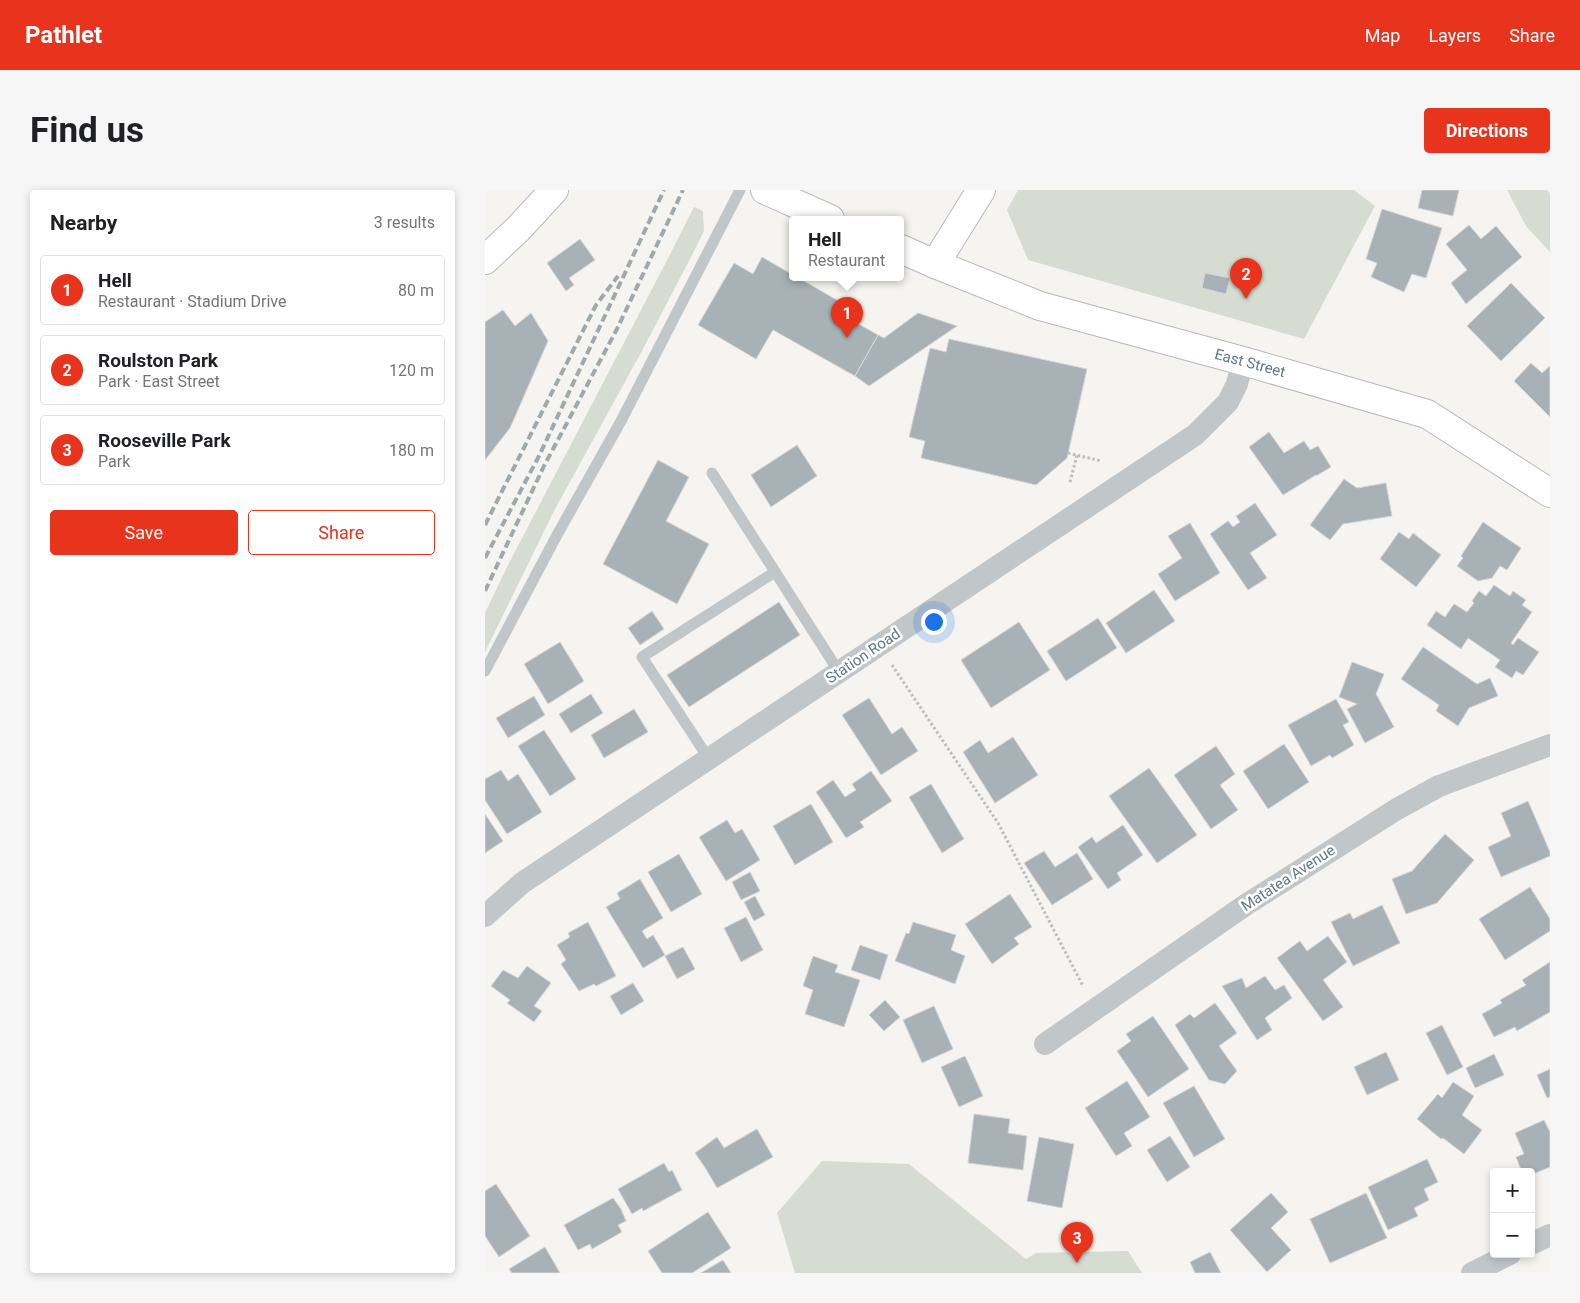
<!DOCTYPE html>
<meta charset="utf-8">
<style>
:root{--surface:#fff;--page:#f6f6f6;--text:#202124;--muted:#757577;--line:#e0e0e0;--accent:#e8331d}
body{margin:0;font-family:Roboto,sans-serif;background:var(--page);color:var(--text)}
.controls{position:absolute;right:15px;bottom:15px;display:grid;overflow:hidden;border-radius:5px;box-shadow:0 2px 8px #0003}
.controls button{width:45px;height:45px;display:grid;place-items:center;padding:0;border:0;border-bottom:1px solid var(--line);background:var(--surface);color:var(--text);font:25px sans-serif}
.you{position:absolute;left:448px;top:431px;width:18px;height:18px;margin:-12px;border:4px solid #fff;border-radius:50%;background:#1a73e8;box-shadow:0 0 0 8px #1a73e833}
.badge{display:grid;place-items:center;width:32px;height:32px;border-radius:50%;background:var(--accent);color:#fff;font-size:16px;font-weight:700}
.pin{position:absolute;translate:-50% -41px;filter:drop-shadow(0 1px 2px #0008)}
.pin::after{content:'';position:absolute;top:26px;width:18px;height:15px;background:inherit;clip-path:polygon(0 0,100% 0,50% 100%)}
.popup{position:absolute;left:304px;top:26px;width:115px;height:65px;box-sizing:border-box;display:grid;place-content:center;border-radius:5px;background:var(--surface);filter:drop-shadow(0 1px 4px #0005);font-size:16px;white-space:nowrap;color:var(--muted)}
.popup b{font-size:19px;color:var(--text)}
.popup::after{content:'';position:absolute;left:50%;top:100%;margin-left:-10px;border:10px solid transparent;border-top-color:var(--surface)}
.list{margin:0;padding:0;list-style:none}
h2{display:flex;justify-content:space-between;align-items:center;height:65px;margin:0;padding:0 20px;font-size:21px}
h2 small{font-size:16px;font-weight:400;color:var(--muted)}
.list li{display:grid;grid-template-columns:32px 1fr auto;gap:15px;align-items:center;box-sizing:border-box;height:70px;margin:0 10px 10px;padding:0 10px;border:1px solid var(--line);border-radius:5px}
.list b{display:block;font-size:19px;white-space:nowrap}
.list p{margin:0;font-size:16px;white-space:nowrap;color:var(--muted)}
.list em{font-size:16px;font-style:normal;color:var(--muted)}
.actions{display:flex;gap:10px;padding:15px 20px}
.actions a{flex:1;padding:11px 0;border:1px solid var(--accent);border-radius:5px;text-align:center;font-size:18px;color:var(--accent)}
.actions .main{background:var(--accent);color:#fff}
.map{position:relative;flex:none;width:1065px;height:1083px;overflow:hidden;border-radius:5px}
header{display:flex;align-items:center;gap:30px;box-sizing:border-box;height:70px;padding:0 25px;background:var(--accent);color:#fff}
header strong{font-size:24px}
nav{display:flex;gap:28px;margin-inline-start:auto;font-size:18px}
.intro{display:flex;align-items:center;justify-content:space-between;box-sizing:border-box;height:120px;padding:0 30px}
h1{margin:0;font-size:35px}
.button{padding:12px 22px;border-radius:5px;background:var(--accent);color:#fff;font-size:18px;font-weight:700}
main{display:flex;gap:30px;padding:0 30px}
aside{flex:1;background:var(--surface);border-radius:5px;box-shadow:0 2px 8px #0003}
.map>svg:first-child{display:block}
</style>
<header>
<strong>Pathlet</strong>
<nav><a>Map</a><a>Layers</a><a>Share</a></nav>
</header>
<div class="intro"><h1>Find us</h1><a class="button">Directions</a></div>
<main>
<aside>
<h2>Nearby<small>3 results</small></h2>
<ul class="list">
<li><span class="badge">1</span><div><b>Hell</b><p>Restaurant · Stadium Drive</p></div><em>80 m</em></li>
<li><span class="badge">2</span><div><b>Roulston Park</b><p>Park · East Street</p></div><em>120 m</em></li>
<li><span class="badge">3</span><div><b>Rooseville Park</b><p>Park</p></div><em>180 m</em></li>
</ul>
<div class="actions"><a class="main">Save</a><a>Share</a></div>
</aside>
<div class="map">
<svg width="1065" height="1083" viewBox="0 0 1065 1083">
<rect width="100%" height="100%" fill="#f5f4f0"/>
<!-- green -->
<path fill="#d6dcd1" d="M533,0H869L890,16L819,149L543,70L522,20Z
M1022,0H1065V62L1041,36Z
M209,17L218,21L219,41L206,67L158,159L69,321L0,462V423L22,377L179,76Z
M337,971L424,974L541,1069L551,1063L643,1061L657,1083H310L292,1023Z"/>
<!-- building -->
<path fill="#a8b1b5" stroke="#d6d5d3" d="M937,0H974L968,26L933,18Z
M897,19L957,38L941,88L927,84L919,102L886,87L892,73L881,69Z
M984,35L996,49L1011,36L1037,67L981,114L966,93L982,80L961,54Z
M95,49L110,70L84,88L89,95L81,101L62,73Z
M277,67L308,85V87H312L357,113L352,122L393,145L370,186L288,140L271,169L213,135L249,73L268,84Z
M720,83L745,88L741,104L717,98Z
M1026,93L1060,128L1016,171L982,136Z
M18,120L30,136L46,123L63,151L25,238L0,270V132Z
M433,123L472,136L384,196L370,186L393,145L399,148Z
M464,149L602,179L582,268L551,295L436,268L440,251L424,247L445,158L461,162Z
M1046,173L1057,183L1065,176V227L1029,191Z
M784,242L799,263L819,251L825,260L833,256L846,277L831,286V285L798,305L764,257Z
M312,255L332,286L286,317L266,285Z
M173,270L204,287L181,331L224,354L192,414L118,374Z
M859,289L872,298L901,293L907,326L858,334L845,350L825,335Z
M770,313L792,345L765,363L782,388L763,400L725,344L743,331L748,337L755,332L751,326Z
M998,332L1036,358L1022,380L1015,376L1007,388L993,391L972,376L978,368L976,366Z
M705,333L735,383L690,411L673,384L697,368L683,346Z
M914,342L924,349L928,343L956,365L931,397L895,369Z
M1009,395L1025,406L1028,401L1041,410L1037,415L1047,422L1026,453L1028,455L1033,448L1054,462L1038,485L1031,481L1027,488L1010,477L1015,470L983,448L976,459L942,435L951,421L960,427L969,414L982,422L989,413L987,411L994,401L1001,406Z
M669,400L690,431L641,463L621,433Z
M294,412L315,445L204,517L182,485Z
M167,421L179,439L155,455L143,438Z
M613,428L632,458L581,491L562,461Z
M534,432L565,480L506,518L476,470Z
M75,452L99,491L63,514L39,474Z
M938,457L992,494L1005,488L1013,506L984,518L973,536L951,521L954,515L916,489Z
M867,472L899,484L891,504L909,537L880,553L862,519L872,514L854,507Z
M106,504L118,523L86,543L74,524Z
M49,506L60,525L23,548L11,528Z
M384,508L407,544L417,537L433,561L396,585L357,525Z
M851,509L864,532L858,535L869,555L847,568L845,565L826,576L803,535Z
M149,519L163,542L119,568L106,545Z
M59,540L91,589L65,606L33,556Z
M528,547L553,585L510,613L478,562L495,550L503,563Z
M799,554L824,592L783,619L758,581Z
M731,556L750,584L735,595L753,620L726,639L689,585Z
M664,578L712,645L672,673L624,606Z
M16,580L23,591L33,584L57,622L22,644L0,610V589Z
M386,581L407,611L375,632L379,637L361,648L331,602L348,590L360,607L371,600L367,594Z
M446,594L479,649L457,663L424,607Z
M1043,611L1065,662V666L1016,687L1003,657L1026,646L1016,623Z
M326,614L348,652L310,675L288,636Z
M0,624L18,651L0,663Z
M242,630L250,643L257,639L275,670L241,691L214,647Z
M638,635L658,665L632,683L636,690L623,699L593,657L607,647L611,653Z
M960,644L989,670L952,713L921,724L907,689L927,681Z
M559,661L570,677L592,663L608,689L567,715L539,673Z
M194,664L217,704L186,722L163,682Z
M265,682L275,701L256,710L247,692Z
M155,689L178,728L157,741L162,749L168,745L180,765L158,778L121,717L135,709L132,703Z
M1045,697L1065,729V741L1020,770L994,729Z
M525,704L547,737L529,748L534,754L507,774L480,734Z
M270,706L280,725L269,731L259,712Z
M897,715L915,753L868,776L846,732L865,723L868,729Z
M261,727L278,760L256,772L239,738Z
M103,732L131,786L111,796L109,794L94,801L76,774L81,770L72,755L85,747L83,743Z
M428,732L471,745L466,760L480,766L470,794L410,771L421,743L424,744Z
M843,746L862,772L838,790L858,817L838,831L792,768L815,751L822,761Z
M375,755L403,765L395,790L366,780Z
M198,757L210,779L192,789L180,766Z
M328,766L353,775L350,782L375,790L359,837L320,824L328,800L318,796Z
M1065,772V822L1032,841L1030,837L1009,847L997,824L1017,813L1015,810L1041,795L1037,790Z
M42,776L66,793L49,816L57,821L49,832L22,813L25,810L6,796L18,780L33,788Z
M780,786L790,800L799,795L807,808L780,828L787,840L772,850L737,796L757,788L761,798Z
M148,793L159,811L136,825L125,806Z
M400,810L415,827L399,841L384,825Z
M730,813L752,843L734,856L752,881L740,894L724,890L690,835L705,824L709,828Z
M449,816L468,859L437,873L418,830Z
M668,826L704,879L663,907L632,861L646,851L641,844Z
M957,835L978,877L962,885L941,843Z
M901,862L914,890L882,905L869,877Z
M1009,864L1019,885L990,898L981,878Z
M480,866L498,906L474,917L456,877Z
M1065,879V907L1062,908L1052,885Z
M642,891L665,927L639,943L647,956L631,966L600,918Z
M968,892L989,906L977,925L997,940L979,964L958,948L956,949L932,929L953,904L957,908Z
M709,896L740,949L709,967L678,913Z
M489,924L525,929L523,943L542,946L538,980L483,973Z
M1059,930L1065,942V977L1046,985V982H1037L1031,967L1039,964L1030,943Z
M272,939L288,967L232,998L221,979L210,963L232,947L239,958Z
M685,946L705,977L682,992L662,960Z
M554,947L589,954L577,1018L542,1011Z
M942,969L953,992L939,999L944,1010L929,1018L933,1026L903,1040L883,997Z
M179,973L184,982L187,980L197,1000L158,1021L157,1018L147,1024L133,999Z
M11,994L45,1046L14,1067L0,1046V1001Z
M786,1003L803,1022L786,1038L806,1060L782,1082L745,1040Z
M881,1003L902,1048L845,1073L825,1029Z
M128,1008L136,1019L141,1031L133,1035L137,1042L107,1059L105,1054L93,1060L79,1035Z
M223,1022L246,1058L207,1083H177L163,1061Z
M60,1057L75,1083H27L24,1079Z
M725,1062L736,1083H710L705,1072Z
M238,1070L246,1083H216Z"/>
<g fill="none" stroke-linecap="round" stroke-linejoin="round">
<defs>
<path id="secondary" d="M280,0L345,29
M416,59L450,74
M0,70L33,39L69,0"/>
<path id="primary" d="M496,0L450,74L555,116L758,171L942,224L1065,303"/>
</defs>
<!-- secondary casing -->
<use href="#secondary" stroke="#b3babd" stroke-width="30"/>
<!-- primary casing -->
<use href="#primary" stroke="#b4b9bc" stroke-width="30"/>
<!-- path -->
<path stroke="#bbbebf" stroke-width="3" stroke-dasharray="2.5 2.5" stroke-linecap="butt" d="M583,263L616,271
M585,292L592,265
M407,475L513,633L598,796"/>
<!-- lane -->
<path stroke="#c1c6c8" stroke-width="11" d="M227,283L354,482
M0,481L72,345L136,231L255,0
M224,569L157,467L290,382"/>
<!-- street -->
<path stroke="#c1c6c8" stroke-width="22" d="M0,726L37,693L710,245L743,212L752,194L758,171
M560,854L762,714L912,619L954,596L1065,555
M1046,1054L1065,1045
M987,1083L1025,1064"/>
<!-- secondary -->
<use href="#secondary" stroke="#fff" stroke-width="28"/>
<!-- primary -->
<use href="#primary" stroke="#fff" stroke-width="28"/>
<!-- rail -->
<path stroke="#9fa8ac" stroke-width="4" stroke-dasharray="8 4" stroke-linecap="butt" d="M0,335L111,115L133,86
M0,368L54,266L179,0
M0,401L59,276L132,139L198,0"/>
</g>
<g text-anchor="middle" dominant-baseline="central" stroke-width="5" stroke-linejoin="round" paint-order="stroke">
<!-- street labels -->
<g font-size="15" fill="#627882" stroke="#fff">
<text transform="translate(765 173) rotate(15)">East Street</text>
<text transform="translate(378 466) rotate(-34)">Station Road</text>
<text transform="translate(803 688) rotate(-33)">Matatea Avenue</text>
</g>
</g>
</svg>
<div class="controls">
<button>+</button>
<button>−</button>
</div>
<div class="you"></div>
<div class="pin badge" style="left:362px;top:148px">1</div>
<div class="popup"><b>Hell</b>Restaurant</div>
<div class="pin badge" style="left:761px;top:109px">2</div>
<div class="pin badge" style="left:592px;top:1073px">3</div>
</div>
</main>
